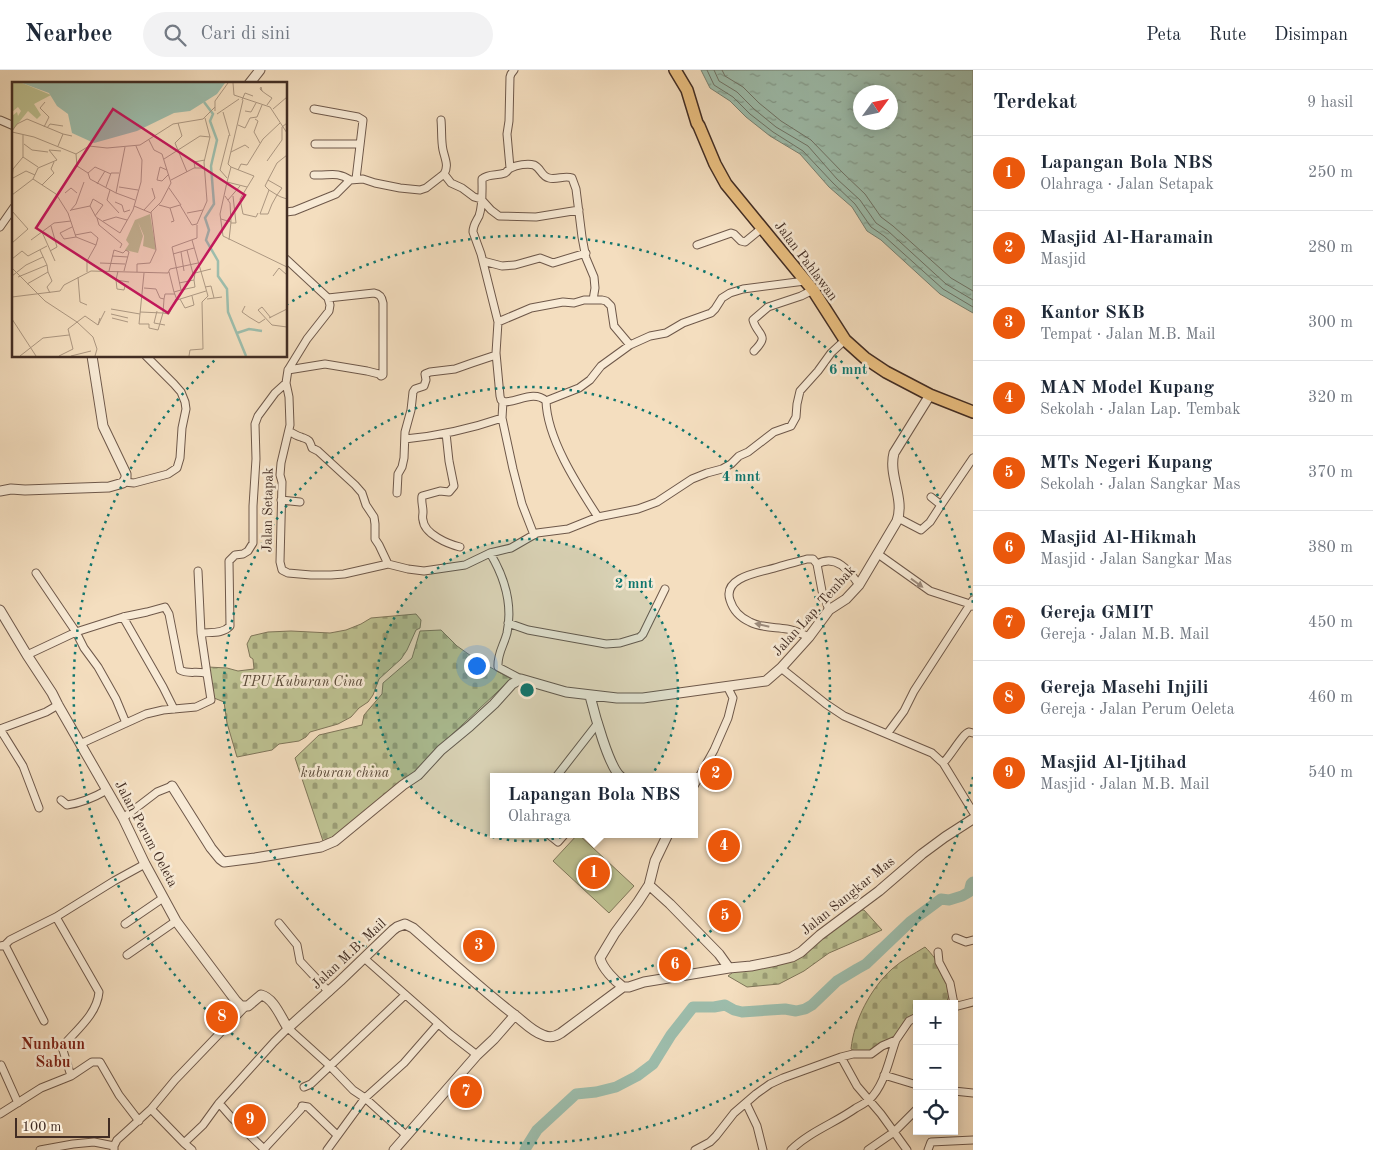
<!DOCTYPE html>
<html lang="id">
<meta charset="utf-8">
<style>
:root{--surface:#fff;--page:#f2f2f3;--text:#1f2937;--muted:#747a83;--line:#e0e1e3;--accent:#ea580c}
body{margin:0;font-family:"Old Standard TT",serif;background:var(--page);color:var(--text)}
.controls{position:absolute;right:15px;bottom:15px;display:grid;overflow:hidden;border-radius:0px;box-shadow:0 2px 12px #0003}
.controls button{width:45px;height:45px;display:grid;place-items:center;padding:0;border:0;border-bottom:1px solid var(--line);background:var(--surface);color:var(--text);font:25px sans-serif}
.compass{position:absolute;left:853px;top:15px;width:45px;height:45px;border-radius:50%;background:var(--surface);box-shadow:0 2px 12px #0003;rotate:57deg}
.scale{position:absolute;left:15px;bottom:12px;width:95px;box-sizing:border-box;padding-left:5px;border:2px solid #412c23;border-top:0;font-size:14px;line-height:18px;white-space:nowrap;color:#412c23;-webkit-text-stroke:4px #f8ead5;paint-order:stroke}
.you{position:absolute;left:476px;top:595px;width:18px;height:18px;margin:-12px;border:4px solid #fff;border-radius:50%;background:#1a73e8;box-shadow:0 0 0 8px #1a73e833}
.badge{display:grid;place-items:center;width:32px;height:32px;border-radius:50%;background:var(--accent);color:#fff;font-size:16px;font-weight:700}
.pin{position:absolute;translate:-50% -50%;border:2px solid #fff;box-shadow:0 1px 5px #0006}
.popup{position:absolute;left:490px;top:703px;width:208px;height:65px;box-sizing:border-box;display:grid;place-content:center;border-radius:0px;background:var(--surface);filter:drop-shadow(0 1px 4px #0005);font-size:16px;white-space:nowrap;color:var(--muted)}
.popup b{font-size:19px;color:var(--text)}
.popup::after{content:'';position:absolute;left:50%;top:100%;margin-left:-10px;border:10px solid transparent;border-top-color:var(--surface)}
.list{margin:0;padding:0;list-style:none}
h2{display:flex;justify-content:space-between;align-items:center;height:65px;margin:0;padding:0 20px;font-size:21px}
h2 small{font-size:16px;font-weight:400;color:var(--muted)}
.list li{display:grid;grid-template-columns:32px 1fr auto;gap:15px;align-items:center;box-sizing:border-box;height:75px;padding:0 20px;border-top:1px solid var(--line)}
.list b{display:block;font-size:19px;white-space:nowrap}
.list p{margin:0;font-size:16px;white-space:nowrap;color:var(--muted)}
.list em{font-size:16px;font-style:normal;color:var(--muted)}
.icon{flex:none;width:28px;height:28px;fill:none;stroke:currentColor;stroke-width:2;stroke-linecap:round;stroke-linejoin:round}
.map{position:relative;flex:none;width:973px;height:1080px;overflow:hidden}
header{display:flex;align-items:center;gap:30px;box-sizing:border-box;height:70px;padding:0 25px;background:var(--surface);border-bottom:1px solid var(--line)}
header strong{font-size:24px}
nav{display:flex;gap:28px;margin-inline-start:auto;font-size:18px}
.search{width:350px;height:45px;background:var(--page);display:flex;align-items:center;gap:12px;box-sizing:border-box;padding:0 18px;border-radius:28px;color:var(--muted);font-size:19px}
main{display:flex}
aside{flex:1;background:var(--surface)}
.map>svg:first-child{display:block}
</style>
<header>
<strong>Nearbee</strong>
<div class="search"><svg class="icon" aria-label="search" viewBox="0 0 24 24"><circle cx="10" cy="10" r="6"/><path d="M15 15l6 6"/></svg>Cari di sini</div>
<nav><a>Peta</a><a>Rute</a><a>Disimpan</a></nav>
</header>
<main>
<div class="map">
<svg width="973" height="1080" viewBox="0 0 973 1080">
<defs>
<pattern id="cemetery-stones" width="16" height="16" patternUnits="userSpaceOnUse" patternTransform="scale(1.25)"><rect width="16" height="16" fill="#bdc191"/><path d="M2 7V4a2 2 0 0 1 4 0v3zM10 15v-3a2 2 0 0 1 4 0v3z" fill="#9b9d76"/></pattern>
<pattern id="water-ripples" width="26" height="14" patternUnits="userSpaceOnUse" patternTransform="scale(1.25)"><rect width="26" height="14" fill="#9dbdac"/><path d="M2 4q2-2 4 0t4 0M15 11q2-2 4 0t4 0" fill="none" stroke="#829a8c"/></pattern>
</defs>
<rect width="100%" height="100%" fill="#f4debf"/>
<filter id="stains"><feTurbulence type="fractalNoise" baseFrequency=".004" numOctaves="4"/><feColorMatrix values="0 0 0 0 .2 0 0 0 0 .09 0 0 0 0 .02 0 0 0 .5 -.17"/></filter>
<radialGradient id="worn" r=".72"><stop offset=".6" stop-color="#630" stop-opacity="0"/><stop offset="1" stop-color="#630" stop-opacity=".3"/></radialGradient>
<!-- cemetery -->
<path fill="url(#cemetery-stones)" stroke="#7f765a" d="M416,544L421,550L420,558L416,560L407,580L401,589L379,609L373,625L368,632L359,638L351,647L338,654L310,662L306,667L299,671L279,674L272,680L237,687L227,653L224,632L214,628L210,615L208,597L227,598L238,601L254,599L253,589L250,587L247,574L251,566L268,562L291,561L330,563L346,560L361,554L371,548Z
M441,560L457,576L474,588L511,609L446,670L417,701L324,774L295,688L319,665L362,655L364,645L382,624L383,613L412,588L420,561Z
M860,840H864L882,860L829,883L804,901L779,914L747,917L728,906L741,896L782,888L812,876Z
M925,877C937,889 958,917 945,934H917V946L893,968L866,987L851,979C854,950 871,918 892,899C902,890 914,884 925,877Z"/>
<!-- pitch -->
<path fill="#bdc191" stroke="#7f765a" d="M578,764L634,816L609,843L553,791Z"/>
<!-- water -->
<path fill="url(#water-ripples)" stroke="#788375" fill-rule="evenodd" d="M701,0H973V243L940,224L881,170L867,161L852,137L829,117L800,84L770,66L746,47L730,31L710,18ZM861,22H891V52H861Z"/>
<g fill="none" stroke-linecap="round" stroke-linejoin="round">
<!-- shore -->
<path stroke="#6f7468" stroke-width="1" d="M707,0L714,15L733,27L750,44L773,62L803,81L833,113L855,134L871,157L884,166L943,219L973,237
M714,0L719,11L737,22L754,39L776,57L808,76L837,109L860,130L876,153L888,161L946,214L973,230
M722,0L725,6L743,17L759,33L781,51L811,70L843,103L865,124L881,147L893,156L951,208L973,221"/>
<!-- river -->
<path stroke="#9dbdac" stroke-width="11" d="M525,1080L527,1076L537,1060L576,1024L596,1022L616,1017L637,1006L653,994L671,965L693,937H714L725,935L734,940L742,942L785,939L796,941L805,939L812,935L837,911L857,899L866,894L910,852L933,835L941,829L949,830L962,826L969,822L971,814L973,812"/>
<defs>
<path id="minor" d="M314,39L358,47L363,50L356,109
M0,50L14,56
M441,50C442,60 441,71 443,80C445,89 449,96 444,104
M315,74H360
M510,98L507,64L509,51L510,7L511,4L514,0
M444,104L451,113L462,118L474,127L481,129L491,140L499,146L536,147L579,140
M314,105C329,106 337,101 350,110
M286,142L294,141L336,124L350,110L363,109L375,113L400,118L420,120L426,118L444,104
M0,157L14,137
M697,175L731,163L734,164L741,171L745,172L762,158
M286,189L328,228L330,235L329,241L307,269L288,300L286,313L289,327L290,355L281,393L280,405L282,412L280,492L282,500L288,503L311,505H331L344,504L388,494L408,499L424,501L465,495L490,483L511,478L537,463L568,459L598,447L638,439L657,432L692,409L707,403L722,399L731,394L739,386L748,382L774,362L791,356L796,347L797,334L800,321L818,301L831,283L845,270
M483,191L502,196L515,195L540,188L553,193L586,183
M593,230L595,218L594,207L586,188L582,167L576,119L572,108C565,105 557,110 549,108C541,106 541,98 534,95C528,93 516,95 511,98C508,99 507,102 505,103C497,106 489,103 482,109C482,121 483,135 479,146C476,152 473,155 473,162L481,184L498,252L496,283L500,326L501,330L504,332C518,332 534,320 546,331L579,318L590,310L601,296L630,275L650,266L666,263L683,253L711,243L715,239L722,228L730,223L743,219L805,211
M498,252L531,238L563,232L574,233L584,230H602L606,231L611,236L614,256L630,275
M754,281C771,264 757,266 753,250L768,237L801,226L813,220
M288,300L325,294L367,301L379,304L381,306L383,305V233C382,227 380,224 374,223L328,228
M503,331L502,348L513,399L522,434L534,465
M546,331C547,369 578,416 598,447
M289,361C292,363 297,366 301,367C309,370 309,369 312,378L318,381L355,415L362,423L366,435L374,447L375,454V469L379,475L388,494
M446,363L449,391L454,416L449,422L440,421L422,426C421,432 423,436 423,442C423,445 422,447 423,450C424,464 448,474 460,477
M405,369C438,366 470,359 502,348
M124,412L134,413L168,404L177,398L180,388L182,358L186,339L185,332L181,322L174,314L146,286
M397,423L398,404L402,397L404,388L405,362L411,340L413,322L415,319L424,316L426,310L425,304L430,302L455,299L472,293L496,285
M931,427L941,435L973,388
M281,430L300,432
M898,448L921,460L930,452L941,435
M490,483C505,508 513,534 507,563C504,575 497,584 498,597L521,609
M878,484L930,521L970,534L972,536
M817,494C836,484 849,500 859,515
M198,501L201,563L207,604
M36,503L76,562L84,578L98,597L116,629L126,653
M123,547L163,617L174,639
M508,553L528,560L606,574L620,573L640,567L643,564L665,519
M201,563C211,562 223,564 230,556L229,491L235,485L243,484L248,481L253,473V436L256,389L255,354L258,346L275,323L286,313
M809,567C802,564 794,560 787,559C774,557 761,558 750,552C739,547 733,540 730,530C722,506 763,502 778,497C787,494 797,492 807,489H813L817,494L822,521L829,540
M27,585L76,562L123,547L147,542L165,537L169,544L180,600C188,605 199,600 207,604L211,630L196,637L163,640L146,644L80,674
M781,598L826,634L844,646L932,683L943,693L973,742
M887,664L904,641L914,621L973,530
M943,693C950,687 963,663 969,662C970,662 972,663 973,663
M556,707L598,653
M694,716L714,680L728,648L733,628L727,616
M61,730L67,735C81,733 95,727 107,720
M39,738L23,696L0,659L46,642L58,635
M123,748L157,722L172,716
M548,764L558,772L565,764
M56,847L99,922C97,945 75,961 62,977L71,1006L92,992H100L119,1025L139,1051
M279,853L297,875L300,891L329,922
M125,854L163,828
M956,868L966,872L973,870
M5,875L44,951
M0,876L5,875L10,870L56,847L114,811L145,794
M938,882L939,892L950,913L954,934
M127,885L176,851
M364,888L450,964L477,985
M954,937L973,932
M841,987L857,1016L881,1044L907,1080
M1,995L18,1033
M884,1005L917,1015
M304,1017L311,1014L405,925
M954,1021L973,1023
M219,1033L232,1048L265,1080
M746,1033L757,1056L763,1080
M151,1039L175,1010L245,937
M0,1044L41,1018L71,1006
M184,1073L192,1080
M264,1079L301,1039L302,1036L308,1037L337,1065
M40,1080L73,1074L94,1072L114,1076
M114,1080V1076L117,1070L151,1039L184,1073L203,1055L219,1033L274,972L288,958L329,995L353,1020L365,1028L407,1066
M327,1080L365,1028L404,993L438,954
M695,1080L710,1072L716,1066L734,1043L756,1024L770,1014L783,1008L841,987L853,984H871L882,976L896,970L909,951L917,947
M791,1080C809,1062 835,1053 856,1038C860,1036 865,1033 869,1030C885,1015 889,989 896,970
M868,1080L894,1062L917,1039
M928,1080L931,1072L973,1070"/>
<path id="tertiary" d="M249,14L260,0
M0,421L11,419L25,420L109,417L123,413L126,408V404L103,356L92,286
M0,540L27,585L52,623L58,635L123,748L145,794L176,851L236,931L241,936H248L261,925C274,928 281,948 288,958L340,911L393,860L397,857L405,854L413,858C446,887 478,916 512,943C522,950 531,961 543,965C549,968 555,967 561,963L623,917
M590,626C594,642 609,698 621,707
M172,716L211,778L220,789L224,792L255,788L321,777L335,771L403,715L418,705L441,680L470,656L494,634L512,614L521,609L566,622L617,628H643L766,611L781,598L809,567L829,540L846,529L859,515L897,451C905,429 888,405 894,383L930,325
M668,764L655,791L649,815L638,832L615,863L600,888C602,898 615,911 623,917H629L644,912L729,898L751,896L776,891L792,887L801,882L820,865L879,821L922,784L945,767L973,749
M649,815L670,834L719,884L729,898
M394,1080L477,985L494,969L515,945"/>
<path id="trunk" d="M675,0L687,20L697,53L699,56L715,94L726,114L813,220L845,270L865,288L886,302L930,325L973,342"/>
</defs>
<!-- minor casing -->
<use href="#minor" stroke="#6e584a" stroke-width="9"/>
<!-- tertiary casing -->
<use href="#tertiary" stroke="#6e584a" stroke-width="11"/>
<!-- trunk casing -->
<use href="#trunk" stroke="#412c23" stroke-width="14"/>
<!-- minor -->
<use href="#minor" stroke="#f8ead5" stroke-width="7"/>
<!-- tertiary -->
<use href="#tertiary" stroke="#f8ead5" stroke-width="9"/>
<!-- trunk -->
<use href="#trunk" stroke="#eabf80" stroke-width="11"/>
</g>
<!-- one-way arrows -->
<defs><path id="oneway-solid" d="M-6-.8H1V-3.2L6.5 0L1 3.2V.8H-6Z" transform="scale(1.25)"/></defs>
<g fill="#9c8b7c">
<use href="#oneway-solid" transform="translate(917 513) rotate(36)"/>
<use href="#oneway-solid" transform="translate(762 555) rotate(-167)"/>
</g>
<!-- distance rings -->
<circle cx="527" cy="620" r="151" fill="#0f766e" fill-opacity=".12"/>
<g fill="none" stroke="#0f766e" stroke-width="2.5" stroke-dasharray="2.5 5">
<circle cx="527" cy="620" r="151"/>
<circle cx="527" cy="620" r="303"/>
<path d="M973 707A454 454 0 1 1 217 288M286 235A454 454 0 0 1 973 533"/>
</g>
<g text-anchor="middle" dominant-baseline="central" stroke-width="5" stroke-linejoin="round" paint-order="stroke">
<!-- street labels -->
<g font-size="14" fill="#412c23" stroke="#f8ead5">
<text transform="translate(806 191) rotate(53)">Jalan Pahlawan</text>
<text transform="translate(268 440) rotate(-89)">Jalan Setapak</text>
<text transform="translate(814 541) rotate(-48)">Jalan Lap. Tembak</text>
<text transform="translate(146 764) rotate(62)">Jalan Perum Oeleta</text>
<text transform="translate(848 826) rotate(-39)">Jalan Sangkar Mas</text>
<text transform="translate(349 884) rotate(-43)">Jalan M.B. Mail</text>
</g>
<!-- park labels -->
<g font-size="14" font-style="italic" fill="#5a4a39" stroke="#f8ead5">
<text x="302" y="612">TPU Kuburan Cina</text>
<text x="345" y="703">kuburan china</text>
</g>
<!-- quarter labels -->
<g font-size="16" font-weight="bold" fill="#7a1f14" stroke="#f8ead5">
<text x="53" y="975">Nunbaun<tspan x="53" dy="18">Sabu</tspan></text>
</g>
</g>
<!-- overview -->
<g transform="translate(12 12)">
<rect width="275" height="275" fill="#f4debf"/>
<path d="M0,1H10L39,13L22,22L29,33L25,37L16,29L0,49V34L5,30L6,34L9,29L6,25L0,30Z" fill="#bdc191"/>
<path d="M138,132L144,168L131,164L132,154L126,140L131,154L126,171L113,168L117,162L114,158L123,138Z" fill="#bdc191"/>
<path d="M10,1H213L205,12L178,29L162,31L125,49L82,61L60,51L56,32L45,24L37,11Z" fill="#9dbdac"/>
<path fill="none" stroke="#9dbdac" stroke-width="2.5" d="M192,20L201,32L198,39L205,58L199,84L202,122L193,136L197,148L194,158L206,179V194L215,207L216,230L234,274M225,251L237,247L250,249"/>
<path fill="none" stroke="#ac9781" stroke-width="1" d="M221,1L222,13L258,25L275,51M250,9L249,5L248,7L250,9L254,12L260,16L255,23M230,18L233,11L241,14M231,18L216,82L219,85L215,100L235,105M261,27L275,15M203,29V19L216,1M233,29L239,30L244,21M211,30L218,54M205,32L227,17M243,37L246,39L242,50L248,61M166,41L170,54L163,61L175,90M226,43L233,46L238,36L245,35L250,23M32,45L37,35L28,26L33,20M35,46L38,42L51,44M0,49L5,42L15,37L51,52M0,50L22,55L64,72L77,64L95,66L128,63L161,42L191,37L203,25M137,58L142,68L150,72L159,101L149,120L139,130M12,62L20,68L36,70M46,64L51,52L60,54M219,70L233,63L237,66M64,72L65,84L76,91L78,97M11,75L26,85M152,77L188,54L198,55M255,79L270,58V45L275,41M219,85L242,94L228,117L231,132L244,135L246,131M183,86L182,80L193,78M155,88L148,85L145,98L150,99L157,92M226,88L229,82L235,83L251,57L268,41M76,91L83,85L99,92M1,96L14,89L23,93M215,96L208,88L217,53M21,97L44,112L56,131L64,155L84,163L75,179V190M78,97L104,111L113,65M0,98L1,87L11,75V53M159,98L182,86H192M256,98L265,81L275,73M215,100L208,132L211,154L275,185M85,102L93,89M30,103L42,91L39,87L42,80M94,105L99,91H107M107,105L126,108M157,106L169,123M98,108L95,118L107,131M257,108L253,104L256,98L270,106L265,113L260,122L256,132H248L257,108L265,113L269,115L275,117M53,111L59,106L65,111M104,111L123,118M0,113L21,97L26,86L45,78L37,68L49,69M213,114L218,121L219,140M216,118L228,104M103,120L110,123L112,130L118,128M147,123L158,126L168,123L180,143L185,142L195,119L192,80L198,55L193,36M78,124L81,117L91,123L83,134M122,124L139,131M158,126L162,139L159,140M59,128L78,124L84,135L108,151L121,128L129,100L130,78L124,64M132,128L143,116L140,106M0,129L16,147L0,161M58,129L64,122L72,100M175,131L191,128M85,136L87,143L110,162L108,166M209,137L219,140L217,158M91,139L104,135L115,138M219,141H224L221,114M185,143V156L160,165L169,208L162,210L165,218L194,209M60,145L48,151L52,157L64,155M30,150L43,179M63,153L79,150L86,156L84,163M19,158L42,141L59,139M175,168L181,192M38,169L45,165L39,144M169,170L172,189M161,172L182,166M100,174L116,175M0,177L10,169L16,174L35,164M88,181L113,182M0,186L33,219L65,240L81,255L85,267L83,274M97,189L102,168L111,171L114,168L117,170L112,189M106,189L104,198L117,200M36,190L40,199L35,205L38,211M125,190V182L138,181L144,168L139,130M157,190L162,210M132,191L127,242H137V246L146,248L151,231L157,232L164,217M0,194L14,183L31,175M261,194L267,186L275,193M6,195L35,183L28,168M66,195L68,220L75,223M104,198L105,207L112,208L113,204M167,201L182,198L183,191L199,187M15,202L36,190L35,183M193,205L199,204L202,216M132,206L144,207L148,216L152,217L153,212H163M169,208L183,205L182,198M0,215L48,209L52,203L79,189L156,191L158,187L186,181M168,217L173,226L182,223L180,214M195,217L210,215M233,224L230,230L237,235L247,241L253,237M99,227L128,232M145,229L142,241L153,243M128,230L151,231L152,217M99,232L116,236M88,236L86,243L93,229M100,236L116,240M257,236L275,227M259,236L250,225L246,228L260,243L275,245M0,237L24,274M8,274L31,256L57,253M47,274L61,267L56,247L73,234L86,243M59,274L79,269M177,274L178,268L191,267L190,220L196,214L180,158"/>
<path fill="#c2185b" fill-opacity="0.15" stroke="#c2185b" stroke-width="2.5" d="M101,27L233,113L156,231L24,146Z"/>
<rect width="275" height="275" fill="none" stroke="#412c23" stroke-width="2.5"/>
</g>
<circle cx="527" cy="620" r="8" fill="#0f766e" stroke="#f8ead5" stroke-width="2.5"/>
<g font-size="15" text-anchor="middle" font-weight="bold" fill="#0f766e" stroke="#f8ead5" stroke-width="5" stroke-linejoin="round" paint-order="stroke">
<text x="848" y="304">6 mnt</text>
<text x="741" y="411">4 mnt</text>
<text x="634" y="518">2 mnt</text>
</g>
<rect width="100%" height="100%" filter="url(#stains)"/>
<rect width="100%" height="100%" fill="url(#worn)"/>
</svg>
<div class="controls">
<button>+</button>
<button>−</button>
<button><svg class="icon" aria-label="locate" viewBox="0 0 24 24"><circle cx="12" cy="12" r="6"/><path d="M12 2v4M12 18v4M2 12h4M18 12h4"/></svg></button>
</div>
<svg class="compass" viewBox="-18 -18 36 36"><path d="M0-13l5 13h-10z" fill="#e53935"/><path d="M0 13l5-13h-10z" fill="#747a83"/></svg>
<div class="scale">100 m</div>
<div class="you"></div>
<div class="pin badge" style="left:594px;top:803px">1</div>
<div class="popup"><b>Lapangan Bola NBS</b>Olahraga</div>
<div class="pin badge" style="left:716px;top:704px">2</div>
<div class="pin badge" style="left:479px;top:876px">3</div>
<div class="pin badge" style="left:724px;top:776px">4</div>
<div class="pin badge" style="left:725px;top:846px">5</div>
<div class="pin badge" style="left:675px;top:895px">6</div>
<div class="pin badge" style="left:466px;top:1022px">7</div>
<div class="pin badge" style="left:222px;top:947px">8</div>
<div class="pin badge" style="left:250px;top:1050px">9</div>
</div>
<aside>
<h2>Terdekat<small>9 hasil</small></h2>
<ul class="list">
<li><span class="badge">1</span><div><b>Lapangan Bola NBS</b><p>Olahraga · Jalan Setapak</p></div><em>250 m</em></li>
<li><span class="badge">2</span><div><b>Masjid Al-Haramain</b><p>Masjid</p></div><em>280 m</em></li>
<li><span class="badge">3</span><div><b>Kantor SKB</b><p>Tempat · Jalan M.B. Mail</p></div><em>300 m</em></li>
<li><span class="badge">4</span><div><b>MAN Model Kupang</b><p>Sekolah · Jalan Lap. Tembak</p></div><em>320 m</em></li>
<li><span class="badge">5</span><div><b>MTs Negeri Kupang</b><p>Sekolah · Jalan Sangkar Mas</p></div><em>370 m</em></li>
<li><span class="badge">6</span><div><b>Masjid Al-Hikmah</b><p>Masjid · Jalan Sangkar Mas</p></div><em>380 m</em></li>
<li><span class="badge">7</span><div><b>Gereja GMIT</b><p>Gereja · Jalan M.B. Mail</p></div><em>450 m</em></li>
<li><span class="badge">8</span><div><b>Gereja Masehi Injili</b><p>Gereja · Jalan Perum Oeleta</p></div><em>460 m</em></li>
<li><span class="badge">9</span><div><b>Masjid Al-Ijtihad</b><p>Masjid · Jalan M.B. Mail</p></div><em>540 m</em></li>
</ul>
</aside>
</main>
